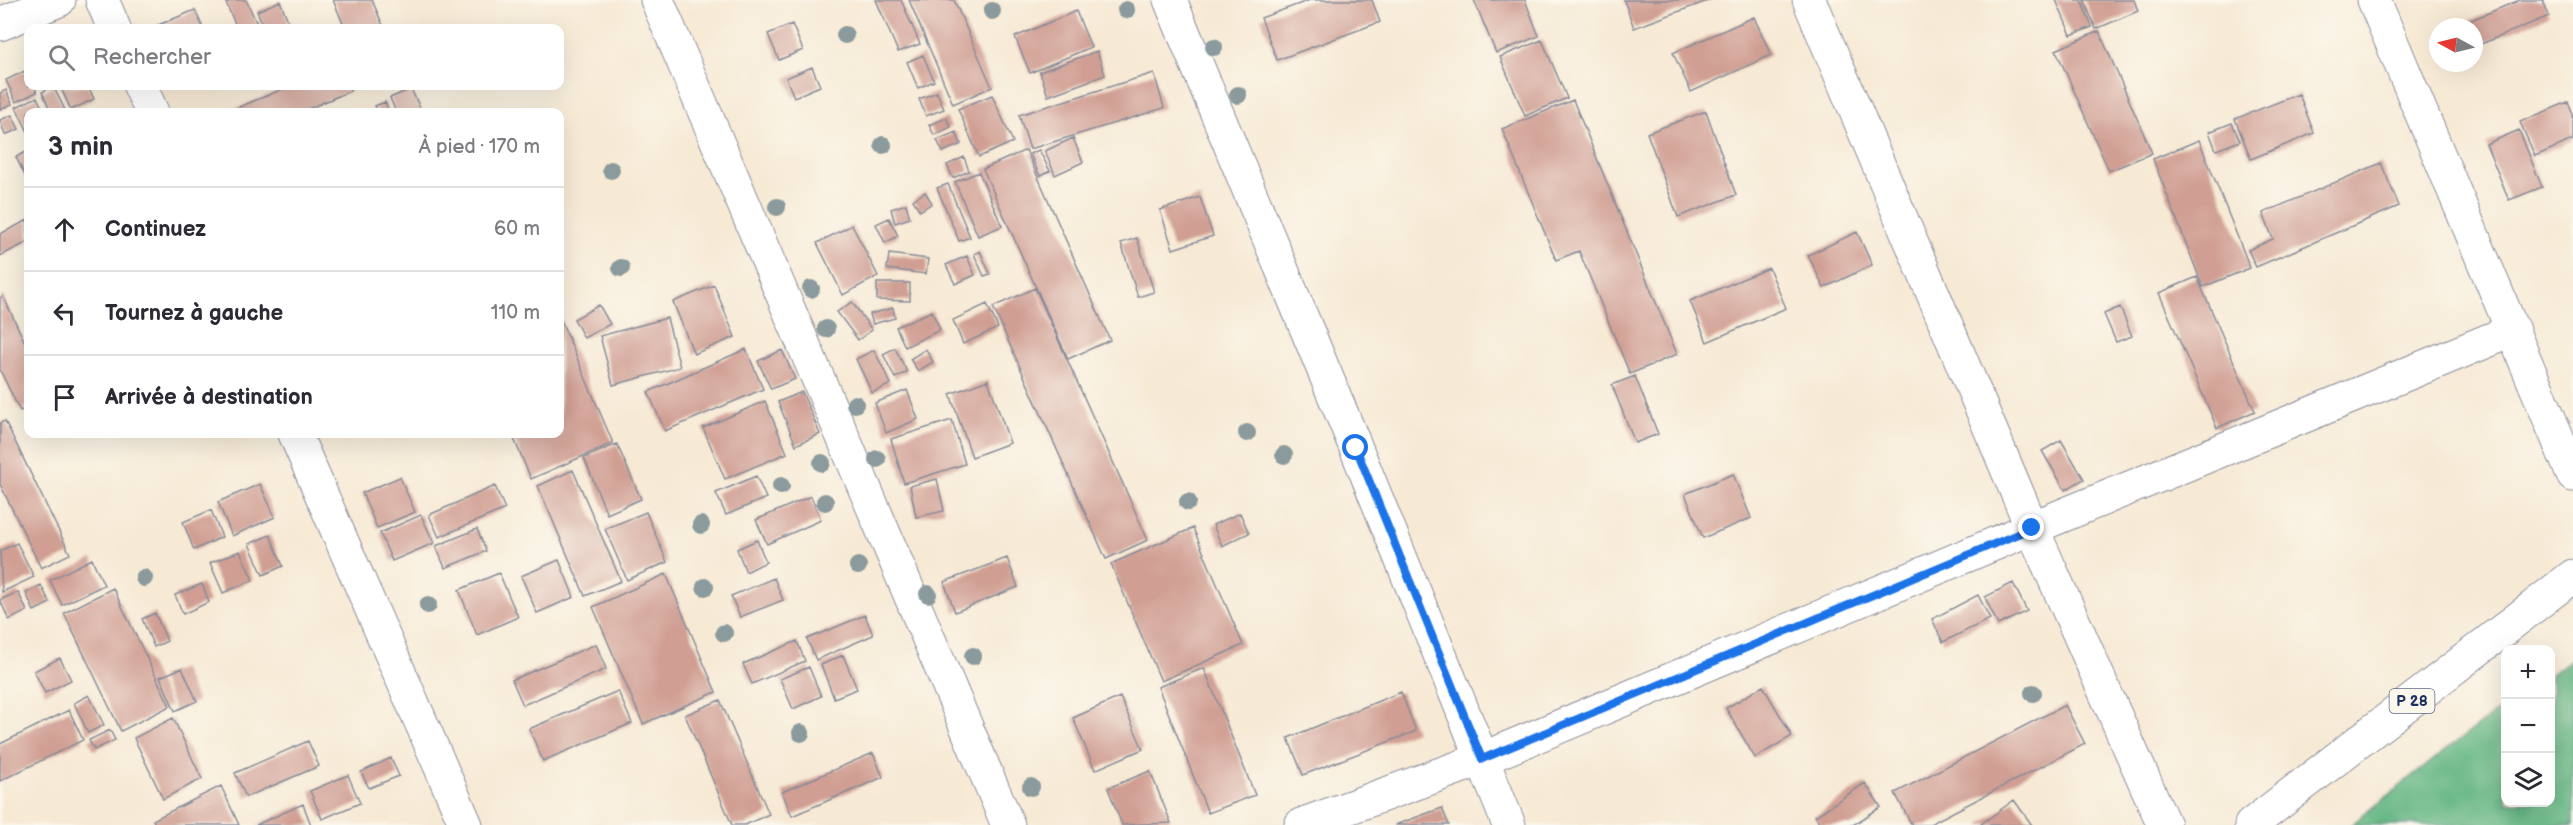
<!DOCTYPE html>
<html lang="fr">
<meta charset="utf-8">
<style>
:root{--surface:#fff;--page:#f2f2f3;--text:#2b2b33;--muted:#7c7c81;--line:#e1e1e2}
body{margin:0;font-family:"Balsamiq Sans",sans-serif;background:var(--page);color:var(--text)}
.controls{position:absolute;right:18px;bottom:18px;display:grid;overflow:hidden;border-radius:12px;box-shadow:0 6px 24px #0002}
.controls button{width:54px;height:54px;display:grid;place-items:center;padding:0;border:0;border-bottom:2px solid var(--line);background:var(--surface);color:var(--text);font:30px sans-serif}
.compass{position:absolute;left:2429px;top:18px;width:54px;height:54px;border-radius:50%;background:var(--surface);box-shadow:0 6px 24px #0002;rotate:277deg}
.stop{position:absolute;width:18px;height:18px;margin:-14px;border:4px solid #1a73e8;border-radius:50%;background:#fff}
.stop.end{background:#1a73e8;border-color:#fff;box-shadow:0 2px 6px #0008}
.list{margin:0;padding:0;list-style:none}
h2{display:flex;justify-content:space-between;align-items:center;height:78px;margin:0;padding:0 24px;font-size:26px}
h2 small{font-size:20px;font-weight:400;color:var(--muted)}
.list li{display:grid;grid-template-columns:39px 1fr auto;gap:18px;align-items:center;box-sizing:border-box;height:84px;padding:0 24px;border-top:2px solid var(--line)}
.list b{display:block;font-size:22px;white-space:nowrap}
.list em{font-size:20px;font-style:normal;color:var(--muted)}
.icon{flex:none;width:33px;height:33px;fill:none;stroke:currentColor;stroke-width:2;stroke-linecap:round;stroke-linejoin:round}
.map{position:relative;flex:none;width:2573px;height:825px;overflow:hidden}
.search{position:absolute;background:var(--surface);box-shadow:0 6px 24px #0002;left:24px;top:24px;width:540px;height:66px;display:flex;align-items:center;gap:15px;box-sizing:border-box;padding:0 21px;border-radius:12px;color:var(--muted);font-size:22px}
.panel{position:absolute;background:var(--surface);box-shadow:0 6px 24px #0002;left:24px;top:108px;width:540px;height:330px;border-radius:12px}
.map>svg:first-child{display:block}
</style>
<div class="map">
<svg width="2573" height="825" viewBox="0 0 2573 825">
<rect width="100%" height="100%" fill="#fbf7ec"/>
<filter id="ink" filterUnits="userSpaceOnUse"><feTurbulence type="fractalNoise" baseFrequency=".0167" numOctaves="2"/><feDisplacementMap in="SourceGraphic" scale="12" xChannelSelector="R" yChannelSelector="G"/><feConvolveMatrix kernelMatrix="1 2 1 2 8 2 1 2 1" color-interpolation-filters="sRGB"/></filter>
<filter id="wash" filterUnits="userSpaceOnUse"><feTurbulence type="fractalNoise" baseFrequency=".008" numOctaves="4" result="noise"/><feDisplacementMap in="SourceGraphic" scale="24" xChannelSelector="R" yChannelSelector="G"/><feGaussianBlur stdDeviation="1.35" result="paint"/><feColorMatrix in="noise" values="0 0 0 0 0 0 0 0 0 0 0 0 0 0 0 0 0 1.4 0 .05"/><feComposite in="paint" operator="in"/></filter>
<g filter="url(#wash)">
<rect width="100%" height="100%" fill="#f7ead5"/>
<!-- forest -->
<path fill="#62b581" stroke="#3e7270" stroke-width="1.5" d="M2573,657V825H2351L2456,742L2505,706L2506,802H2550L2551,674Z"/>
<g id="blocks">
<!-- building -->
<path fill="#d09e93" d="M234,0H246L259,28H237L226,3Z
M333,0H372L384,28H345Z
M876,0H901L920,44L898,52Z
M909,0H954L992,87L953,104Z
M1310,0H1372L1380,22L1277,60L1261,18Z
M1474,0H1525L1539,36L1496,53Z
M1624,0H1710L1634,28Z
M2056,0H2081L2092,27L2071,35Z
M2084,0H2134L2138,11L2096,29Z
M2520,0H2543L2549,16L2474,47V27H2454Z
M280,1L291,28H264L257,11Z
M195,10L203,28H151Z
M1076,11L1091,47L1030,73L1015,37Z
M1754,17L1771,55L1691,92L1673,53Z
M792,24L803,50L779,60L768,34Z
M2099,31L2152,153L2109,171L2056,50Z
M1542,40L1567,98L1525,116L1500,57Z
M1097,51L1105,75L1048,96L1040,72Z
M923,55L934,81L918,88L907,62Z
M812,67L820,86L794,97L786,78Z
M27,70L28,86H34L37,92L16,102L6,80Z
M1154,73L1164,108L1030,149L1019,115Z
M53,86L66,112H51L42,92Z
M60,86H88L94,99L71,110Z
M290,86H348L350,91L301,112H227Z
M411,89L422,112H396L390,98Z
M6,90L12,104L0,110V93Z
M937,92L944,109L926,116L919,99Z
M2299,94L2314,133L2251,159L2235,119Z
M992,95L1013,142L979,157L958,109Z
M37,97L44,112H28V132L16,107Z
M1573,100L1677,354L1630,374L1579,251L1556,260L1502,129Z
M385,102L389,112H378L375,106Z
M2568,102L2573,114V140L2535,156L2520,122Z
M1706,111L1736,195L1678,217L1647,133Z
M12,115L19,129L5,135L0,120Z
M946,118L951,127L934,135L929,125Z
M2232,123L2240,141L2216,150L2209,132Z
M2519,130L2542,187L2509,200L2486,144Z
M956,132L961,144L943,152L937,140Z
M1073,138L1083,162L1055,175L1045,151Z
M2199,140L2250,268L2203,287L2153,159Z
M1026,150L1110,340L1068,359L983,169Z
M1039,150L1050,171L1040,176L1030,154Z
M28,151V182L16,157Z
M964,157L969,171L953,178L947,165Z
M2381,163L2399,206L2256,267L2248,250L2273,239L2263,213Z
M979,172L1002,226L978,236L955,182Z
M948,184L970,237L959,241L937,188Z
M925,192L932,203L920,211L913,200Z
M1200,197L1213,236L1173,249L1160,210Z
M906,204L910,218L895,223L891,209Z
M889,218L898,236L885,243L876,224Z
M28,220V242L0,256V234Z
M852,225L878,276L843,295L817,243Z
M1857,232L1872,265L1824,288L1808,255Z
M1137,238L1154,292L1138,297L1121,243Z
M980,251L990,274L984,276L974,254Z
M889,254L928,259L926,274L887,269Z
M967,256L975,275L955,284L946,265Z
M1769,268L1786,308L1707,342L1690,301Z
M2197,277L2255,411L2217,428L2159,293Z
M877,283H910V301L877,300Z
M714,285L735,337L694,354L673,302Z
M1035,288L1148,540L1106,559L993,307Z
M3,296L28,349V407L20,411L0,370V298Z
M852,302L872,330L858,340L837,312Z
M987,304L998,328L963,344L953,320Z
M599,305L610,324L584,338L574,319Z
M2120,307L2132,336L2116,342L2104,314Z
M893,308L895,318L873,324L870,314Z
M932,311L940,330L905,347L896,327Z
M560,318L613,443L531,479L512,434H560Z
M667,318L680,367L613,385L600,336Z
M895,348L907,372L895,378L883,354Z
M746,349L763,389L665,431L648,392Z
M926,349L933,362L918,371L910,359Z
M782,350L795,379L771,389L758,361Z
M874,350L891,384L872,393L856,359Z
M1635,376L1658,434L1635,443L1612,385Z
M988,380L1010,443L972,457L950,394Z
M907,390L918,419L886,433L875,403Z
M802,392L820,434L796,445L778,402Z
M765,401L787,453L725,479L703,428Z
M952,420L965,464L904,483L891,439Z
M5,421L70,554L41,568L0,484V423Z
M2061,440L2084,479L2065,490L2042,451Z
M617,444L641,499L607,514L584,458Z
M573,470L621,581L585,596L538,486Z
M1733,474L1751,518L1703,538L1685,494Z
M756,476L766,498L726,515L716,493Z
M400,477L415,512L377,528L362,493Z
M937,479L944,511L916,517L910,486Z
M260,484L275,517L232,536L218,502Z
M495,486L505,509L439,537L429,515Z
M811,496L821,520L767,544L756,520Z
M211,510L222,537L194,550L183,522Z
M646,512L667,562L627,580L605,529Z
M1240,513L1249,533L1222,546L1213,525Z
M421,515L434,543L392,561L380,533Z
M1193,528L1243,645L1161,681L1111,564Z
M477,529L486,551L445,568L436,546Z
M270,535L283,566L263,575L249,544Z
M757,540L766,562L746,572L737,549Z
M17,543L34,577L2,592L0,551Z
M240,551L253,580L223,593L210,563Z
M1007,558L1018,587L955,612L944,582Z
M92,559L104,585L62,605L50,580Z
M559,560L574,597L537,613L521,576Z
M499,573L518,617L477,635L459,590Z
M666,574L716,692L643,724L593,607Z
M774,578L783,600L740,617L731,596Z
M2013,583L2027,611L1998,625L1985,597Z
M202,584L209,602L183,614L175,595Z
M41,585L50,603L34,611L26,593Z
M113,588L170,706L121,731L64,613Z
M18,592L27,611L9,620L0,600Z
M1978,595L1990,619L1943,642L1932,619Z
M155,613L167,641L154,647L142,619Z
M865,615L873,635L816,660L807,639Z
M797,641L805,661L752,684L743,664Z
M596,644L606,669L523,705L512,680Z
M843,655L857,689L834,698L821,665Z
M60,658L71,680L45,693L34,671Z
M809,667L821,696L793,709L780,679Z
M182,668L197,701L175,711L160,677Z
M1204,668L1255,795L1208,813L1158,687Z
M1763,686L1792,736L1755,758L1726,708Z
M618,691L632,723L543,761L529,729Z
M1401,692L1416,731L1303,775L1288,738Z
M89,695L104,725L88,733L74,703Z
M1120,697L1143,749L1095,770L1073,718Z
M720,700L769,814L745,825H732L685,715Z
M2065,705L2085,744L1928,825H1912L1895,793Z
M69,710L83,740L0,781V744Z
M173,718L202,779L163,799L134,738Z
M110,730L115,740L94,750L89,740Z
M308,741L319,766L246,797L235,773Z
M873,753L883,777L792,816L782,792Z
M391,758L399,776L369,788L361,772Z
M1150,771L1171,823L1122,825L1108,788Z
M348,775L360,803L322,819L310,791Z
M1865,783L1881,807L1853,825H1821L1815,816Z
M221,786L239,825H156L153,820Z
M2014,800L2032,825H1980Z
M303,804L311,825H256Z
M1442,808L1449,825H1395Z"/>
</g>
</g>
<g filter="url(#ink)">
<use href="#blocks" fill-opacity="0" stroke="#898c9a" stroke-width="1.5"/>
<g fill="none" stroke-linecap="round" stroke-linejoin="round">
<defs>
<path id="minor" d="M102,0L114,28
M657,0L1008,825
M1170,0L1356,448L1509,825
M1809,0L2032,528L2164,825
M2374,0L2573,475
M0,24L59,0
M140,86L152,112
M295,434L466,825
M1301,825L1482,759L2032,528L2514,330"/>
<path id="major" d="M2251,825L2573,576"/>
</defs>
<!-- minor casing -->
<use href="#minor" stroke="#898c9a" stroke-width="35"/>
<!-- major casing -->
<use href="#major" stroke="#898c9a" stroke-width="35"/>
<!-- minor -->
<use href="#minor" stroke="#fff" stroke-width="33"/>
<!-- major -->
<use href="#major" stroke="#fff" stroke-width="33"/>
</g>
<!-- trees -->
<g fill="#8b9a9c">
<circle cx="1126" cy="10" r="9"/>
<circle cx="992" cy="11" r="9"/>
<circle cx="845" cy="35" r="9"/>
<circle cx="1214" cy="47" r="9"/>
<circle cx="1238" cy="95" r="9"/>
<circle cx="883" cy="145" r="9"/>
<circle cx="611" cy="170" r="9"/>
<circle cx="777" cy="207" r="9"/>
<circle cx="621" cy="268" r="9"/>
<circle cx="811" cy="289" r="9"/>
<circle cx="826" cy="329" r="9"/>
<circle cx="855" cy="404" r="9"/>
<circle cx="1247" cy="433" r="9"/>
<circle cx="1284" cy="455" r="9"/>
<circle cx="877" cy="459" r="9"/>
<circle cx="822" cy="463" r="9"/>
<circle cx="781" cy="486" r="9"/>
<circle cx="825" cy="502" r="9"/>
<circle cx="1188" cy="502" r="9"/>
<circle cx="701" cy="525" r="9"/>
<circle cx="858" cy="566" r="9"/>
<circle cx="144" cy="578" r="9"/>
<circle cx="705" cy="587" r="9"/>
<circle cx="928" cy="594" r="9"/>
<circle cx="428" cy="605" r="9"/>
<circle cx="724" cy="633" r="9"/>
<circle cx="973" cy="656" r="9"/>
<circle cx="2033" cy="693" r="9"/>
<circle cx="801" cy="733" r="9"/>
<circle cx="1031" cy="787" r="9"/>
</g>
</g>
<g fill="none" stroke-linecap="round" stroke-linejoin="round" filter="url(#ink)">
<!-- route -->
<path stroke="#1a73e8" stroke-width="8" d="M1356,448L1482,759L2032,528"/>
</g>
<g text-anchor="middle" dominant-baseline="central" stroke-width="4.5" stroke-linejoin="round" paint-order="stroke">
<!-- shield labels -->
<rect fill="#fbf7ec" stroke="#5e6b89" stroke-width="1.5" x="2389.5" y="689" width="45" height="24" rx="4.5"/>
<g font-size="15" font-weight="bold" fill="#1b2f5e">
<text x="2412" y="701">P 28</text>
</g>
</g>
</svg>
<div class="controls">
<button>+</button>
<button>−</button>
<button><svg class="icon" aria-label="layers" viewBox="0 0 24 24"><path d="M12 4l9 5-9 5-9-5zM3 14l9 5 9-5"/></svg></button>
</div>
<svg class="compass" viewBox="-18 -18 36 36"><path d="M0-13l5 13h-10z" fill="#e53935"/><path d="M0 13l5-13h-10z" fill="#7c7c81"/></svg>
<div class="stop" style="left:1356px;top:448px"></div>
<div class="stop end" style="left:2032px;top:528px"></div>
<div class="search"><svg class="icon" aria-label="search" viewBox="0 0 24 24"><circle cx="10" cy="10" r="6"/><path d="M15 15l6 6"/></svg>Rechercher</div>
<section class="panel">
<h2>3 min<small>À pied · 170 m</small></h2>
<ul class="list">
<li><svg class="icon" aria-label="ahead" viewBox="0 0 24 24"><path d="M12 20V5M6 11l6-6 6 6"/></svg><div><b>Continuez</b></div><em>60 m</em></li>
<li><svg class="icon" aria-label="left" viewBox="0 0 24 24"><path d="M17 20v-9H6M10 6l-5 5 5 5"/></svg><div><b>Tournez à gauche</b></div><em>110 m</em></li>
<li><svg class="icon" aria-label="arrive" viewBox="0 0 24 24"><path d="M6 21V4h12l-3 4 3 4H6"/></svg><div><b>Arrivée à destination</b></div></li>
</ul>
</section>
</div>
